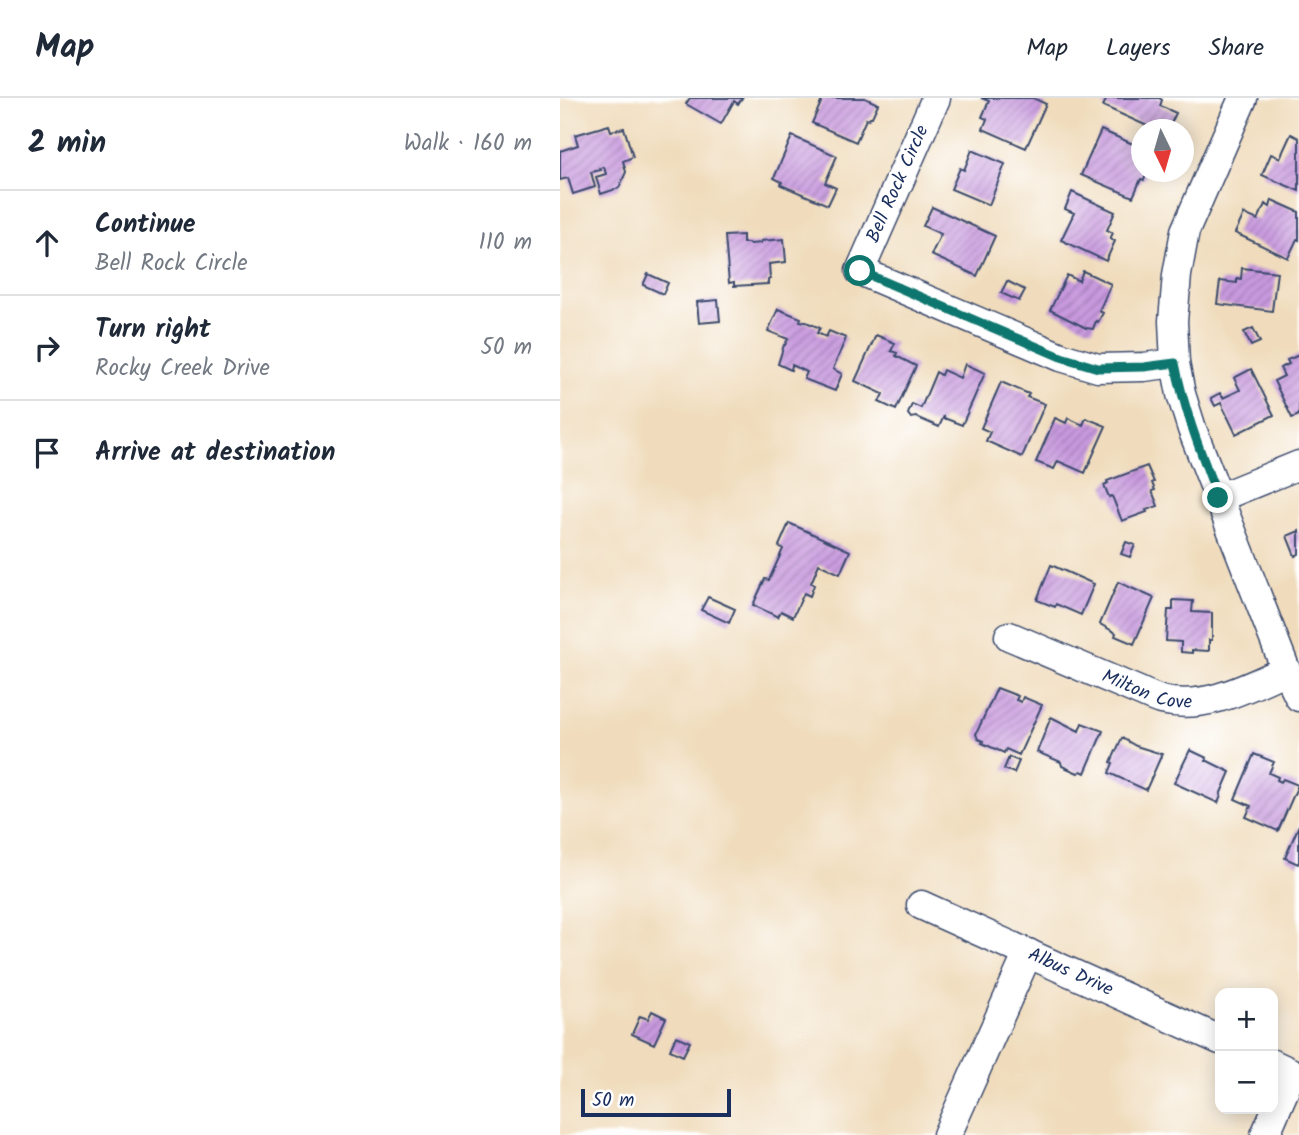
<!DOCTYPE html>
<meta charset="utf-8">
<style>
:root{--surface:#fff;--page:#f6f6f7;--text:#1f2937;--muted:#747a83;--line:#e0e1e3}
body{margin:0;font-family:Kalam,sans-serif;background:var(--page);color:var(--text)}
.controls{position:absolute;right:21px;bottom:21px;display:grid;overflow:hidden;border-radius:14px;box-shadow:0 4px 18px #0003}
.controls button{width:63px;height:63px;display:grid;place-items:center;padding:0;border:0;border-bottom:2px solid var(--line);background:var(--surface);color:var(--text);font:35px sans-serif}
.compass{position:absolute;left:571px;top:21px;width:63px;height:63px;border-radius:50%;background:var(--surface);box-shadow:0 4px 18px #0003;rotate:175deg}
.scale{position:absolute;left:21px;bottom:18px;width:150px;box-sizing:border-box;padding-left:7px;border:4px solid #1b2f5e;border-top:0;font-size:19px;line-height:24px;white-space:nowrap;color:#1b2f5e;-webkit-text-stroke:5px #fff;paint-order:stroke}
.stop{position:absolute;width:21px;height:21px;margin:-16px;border:5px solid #0f766e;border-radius:50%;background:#fff}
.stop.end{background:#0f766e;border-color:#fff;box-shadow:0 2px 7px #0008}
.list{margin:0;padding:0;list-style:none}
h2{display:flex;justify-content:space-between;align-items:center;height:91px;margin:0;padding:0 28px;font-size:30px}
h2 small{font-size:23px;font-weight:400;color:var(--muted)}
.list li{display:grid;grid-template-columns:46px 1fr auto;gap:21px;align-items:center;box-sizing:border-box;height:105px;padding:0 28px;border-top:2px solid var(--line)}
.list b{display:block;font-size:26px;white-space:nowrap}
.list p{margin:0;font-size:23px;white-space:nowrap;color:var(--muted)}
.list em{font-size:23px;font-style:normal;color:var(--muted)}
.icon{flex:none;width:38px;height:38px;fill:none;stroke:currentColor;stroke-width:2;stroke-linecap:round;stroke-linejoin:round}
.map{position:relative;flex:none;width:739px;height:1037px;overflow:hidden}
header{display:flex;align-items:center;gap:42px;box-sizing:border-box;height:98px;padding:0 35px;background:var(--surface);border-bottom:2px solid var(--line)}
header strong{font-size:33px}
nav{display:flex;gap:38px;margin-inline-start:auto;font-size:24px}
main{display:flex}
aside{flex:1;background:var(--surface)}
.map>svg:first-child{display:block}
</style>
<header>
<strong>Map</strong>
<nav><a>Map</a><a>Layers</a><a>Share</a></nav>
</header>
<main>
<aside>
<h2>2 min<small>Walk · 160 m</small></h2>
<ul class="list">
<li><svg class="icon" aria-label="ahead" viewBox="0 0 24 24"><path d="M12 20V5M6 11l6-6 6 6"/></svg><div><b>Continue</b><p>Bell Rock Circle</p></div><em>110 m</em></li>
<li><svg class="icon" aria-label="right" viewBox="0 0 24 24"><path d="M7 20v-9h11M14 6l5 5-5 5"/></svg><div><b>Turn right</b><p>Rocky Creek Drive</p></div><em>50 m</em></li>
<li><svg class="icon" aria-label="arrive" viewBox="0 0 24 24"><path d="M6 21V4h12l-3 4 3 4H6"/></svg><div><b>Arrive at destination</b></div></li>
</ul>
</aside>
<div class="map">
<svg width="739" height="1037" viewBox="0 0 739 1037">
<defs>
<pattern id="building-hatch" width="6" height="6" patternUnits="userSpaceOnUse" patternTransform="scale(1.75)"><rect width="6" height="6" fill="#c899de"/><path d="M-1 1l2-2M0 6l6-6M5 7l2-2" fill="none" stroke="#a27db7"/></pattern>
</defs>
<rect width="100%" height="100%" fill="#fff"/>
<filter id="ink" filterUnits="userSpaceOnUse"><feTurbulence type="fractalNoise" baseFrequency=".0143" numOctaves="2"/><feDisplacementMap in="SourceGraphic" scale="14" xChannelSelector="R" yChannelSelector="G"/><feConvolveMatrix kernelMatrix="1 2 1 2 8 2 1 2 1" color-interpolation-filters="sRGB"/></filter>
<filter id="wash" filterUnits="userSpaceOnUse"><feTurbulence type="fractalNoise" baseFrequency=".00686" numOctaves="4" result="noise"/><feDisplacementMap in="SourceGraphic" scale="28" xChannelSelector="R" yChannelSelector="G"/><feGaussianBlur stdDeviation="1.57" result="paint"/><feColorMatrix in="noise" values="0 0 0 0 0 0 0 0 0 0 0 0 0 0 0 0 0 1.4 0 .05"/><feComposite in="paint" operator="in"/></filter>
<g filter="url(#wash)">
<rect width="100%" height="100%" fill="#f0dcbc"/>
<g id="blocks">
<!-- building -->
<path fill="url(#building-hatch)" d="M130,0H182L178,6L174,3L161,26L126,6Z
M263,0H305L318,6L312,19H310L308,22L306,21L296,44L252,25Z
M421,0H473L486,6L466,50L423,31L427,21L422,19L429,3Z
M547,0H599L602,2L600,8L616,15L608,32H596L543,8Z
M49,27L51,33L64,30L73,59L63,63L66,74L59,90L41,96L36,79L46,76L44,69L40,70L41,72L31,74L35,89L13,96L8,80L0,82V53L18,47L15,37Z
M541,32L582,50V74H592L590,76L587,75L584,82L581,81L573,99L521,77Z
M731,36L739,40V93L702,77L711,56L720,60Z
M232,38L277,58L265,85L276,90L268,107L221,87L222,84L214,80Z
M412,52L445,66L429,107L391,91L400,70L404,72Z
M512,94L555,114L547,132L553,135L550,141L555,143L546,163L501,142L514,115L505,111Z
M712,102L739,114V142L737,141L728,160L675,135L684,116L698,122L705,106L710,109Z
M372,109L435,138L417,178L371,157L381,136L363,128Z
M183,137V145H188L190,146L201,145V143L224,141L226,164L209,166L210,181L208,182V186L174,188V184L169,185L165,138Z
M682,170L717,174L712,213L657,206L660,183L677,185V180L681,181Z
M523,173L551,186L539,213L543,215L538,224L536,223L533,231L526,230L490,212L507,177L519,183Z
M88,176L108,185L103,196L83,187Z
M447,183L465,192L459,203L441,195Z
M158,202L160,223L139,225L137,204Z
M218,211L241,220L240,223L244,224V223L260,230L257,235L266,239L269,233L286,240L273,271L282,276L275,293L244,281L247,274L232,267L231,272L218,266L224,247H225L228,241L208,233Z
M693,230L700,244L691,248L684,234Z
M316,237L335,245L331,253L337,255L336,258L356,268L336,312L319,304L323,296L295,283Z
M739,257V317L732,320L714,283L724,278L720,270L729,266L727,262Z
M405,266L425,275L402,327L384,320V318L379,329L356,319L351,320L348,316L352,306L361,310L376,274L381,277L383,272L400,280Z
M691,271L714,317L676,336L661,305L655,308L651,300L660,295L663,300L680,292L674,280Z
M441,284L469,296L467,299L485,306L462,359L426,343L430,334L421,330Z
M495,320L506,325L508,320L523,327L526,320L546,328L525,375L498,363L494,371L476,364Z
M587,368L594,384L592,385L595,392L592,393L598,408L586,412L587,414L562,423L552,398L549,399L544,387L548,385L547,383Z
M229,425L290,453L280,476L259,466L251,485L254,487L250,498L244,495L233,519L221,513L218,519L193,507L205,481L209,482L223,451L219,448Z
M739,433V456L735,458L727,438Z
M566,444L575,447L570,459L561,456Z
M491,467L534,486L521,517L496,506L495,509L477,502Z
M558,484L594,500L574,546L555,538L556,535L540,526Z
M148,499L175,511L169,525L141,512Z
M613,502L633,503L632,514L652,515V542H649V553L632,552V555L621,554V544L606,543L608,512H613Z
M437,590L458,598L456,602L461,604L463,599L482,607L459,657L446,651L444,655L422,645L423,643L418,641L416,636Z
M491,619L519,633L522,625L543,633L525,675L521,673L518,675L502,668L501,664L477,654Z
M562,640L576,648L602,656L586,692L549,675L553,665L551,664Z
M630,652L647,660L646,663H648L670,674L660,697L661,698L658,705L614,685Z
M694,656L714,664L709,675L718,679L717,682L721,684L723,681L738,687L718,733L686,719L691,708L675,701Z
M449,659L459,663L454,675L444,671Z
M739,727V764L738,766L725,760Z
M92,913L106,920L94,946L72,936L80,918L88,921Z
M116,938L130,944L123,958L110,952Z"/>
</g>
</g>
<g filter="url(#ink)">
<use href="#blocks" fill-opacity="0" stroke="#3b496c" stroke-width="2"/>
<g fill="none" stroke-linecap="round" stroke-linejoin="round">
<defs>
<g id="minor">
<path d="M376,0L300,173L501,259L538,270L584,269L615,265"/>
<path d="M683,0L625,133L617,177L613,223L615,265L621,296L632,331L726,572L739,599"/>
<path d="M658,400L739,367"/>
<path id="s1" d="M449,538L581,594C588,597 594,600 601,602C645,613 688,589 726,572"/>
<path id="s2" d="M361,807L660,942"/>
<path d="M387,1037L468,855"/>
<path d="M705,1037L732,975L713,966"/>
</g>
</defs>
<!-- minor casing -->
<use href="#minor" stroke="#3b496c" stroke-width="31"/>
<!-- minor -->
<use href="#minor" stroke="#fff" stroke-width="28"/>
</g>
</g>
<g fill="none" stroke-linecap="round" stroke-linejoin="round" filter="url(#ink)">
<!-- route -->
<path stroke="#0f766e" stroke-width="9" d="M300,173L501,259L538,270L584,269L615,265C624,312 641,355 658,400"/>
</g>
<g text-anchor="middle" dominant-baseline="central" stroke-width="5" stroke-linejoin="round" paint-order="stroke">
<!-- street labels -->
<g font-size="19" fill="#1b2f5e" stroke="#fff">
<text transform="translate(338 86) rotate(-66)">Bell Rock Circle</text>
<text stroke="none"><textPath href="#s1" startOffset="149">Milton Cove</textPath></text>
<text stroke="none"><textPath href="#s2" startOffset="164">Albus Drive</textPath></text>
</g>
</g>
</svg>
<div class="controls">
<button>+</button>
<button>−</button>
</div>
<svg class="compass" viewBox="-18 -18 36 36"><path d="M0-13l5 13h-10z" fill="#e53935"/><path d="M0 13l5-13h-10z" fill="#747a83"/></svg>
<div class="scale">50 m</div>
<div class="stop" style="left:300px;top:173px"></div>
<div class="stop end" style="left:658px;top:400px"></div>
</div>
</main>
